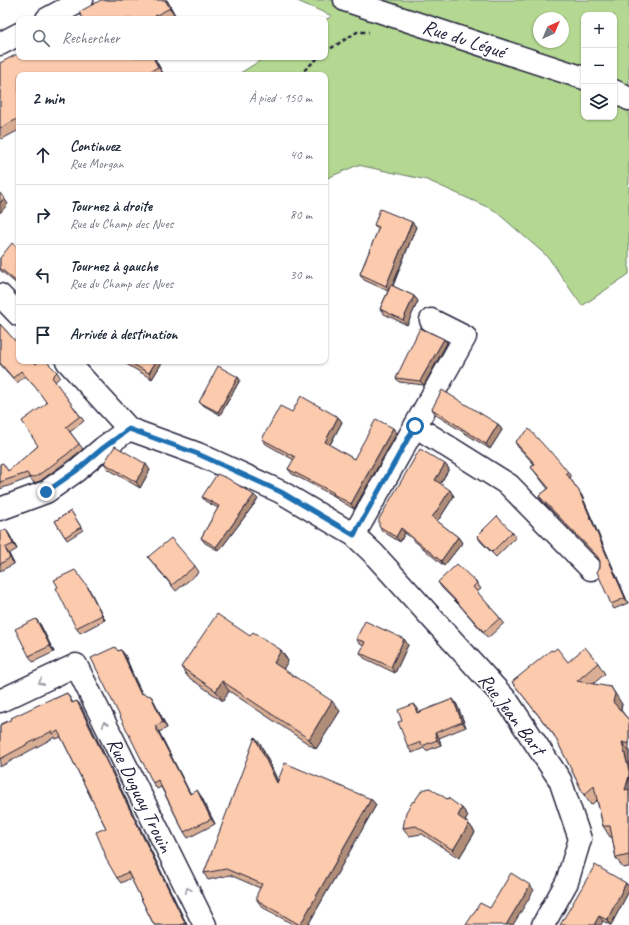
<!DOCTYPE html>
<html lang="fr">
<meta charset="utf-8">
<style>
:root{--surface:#fff;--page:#f6f6f7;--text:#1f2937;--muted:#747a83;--line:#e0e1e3}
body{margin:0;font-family:Caveat,sans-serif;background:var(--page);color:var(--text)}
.controls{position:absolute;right:12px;top:12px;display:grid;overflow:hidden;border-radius:8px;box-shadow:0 1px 3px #0004}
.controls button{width:36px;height:36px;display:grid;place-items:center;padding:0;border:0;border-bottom:1px solid var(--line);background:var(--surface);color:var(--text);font:20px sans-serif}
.compass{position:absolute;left:533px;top:12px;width:36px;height:36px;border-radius:50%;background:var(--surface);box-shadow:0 1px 3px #0004;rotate:44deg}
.stop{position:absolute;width:12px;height:12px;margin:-9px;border:3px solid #1f6fb2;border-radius:50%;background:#fff}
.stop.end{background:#1f6fb2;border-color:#fff;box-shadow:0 1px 4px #0008}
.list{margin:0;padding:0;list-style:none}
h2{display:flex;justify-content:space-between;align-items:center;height:52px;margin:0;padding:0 16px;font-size:17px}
h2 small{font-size:13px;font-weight:400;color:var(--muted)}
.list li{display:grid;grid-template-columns:26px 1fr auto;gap:12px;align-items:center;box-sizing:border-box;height:60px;padding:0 16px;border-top:1px solid var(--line)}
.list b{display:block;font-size:15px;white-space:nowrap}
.list p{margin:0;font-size:13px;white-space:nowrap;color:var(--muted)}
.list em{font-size:13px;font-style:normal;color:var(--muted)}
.icon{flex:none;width:22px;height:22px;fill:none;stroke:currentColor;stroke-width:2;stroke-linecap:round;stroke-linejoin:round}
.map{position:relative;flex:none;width:629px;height:925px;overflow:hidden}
.search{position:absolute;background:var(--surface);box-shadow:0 1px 3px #0004;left:16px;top:16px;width:312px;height:44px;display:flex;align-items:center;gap:10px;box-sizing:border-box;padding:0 14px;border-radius:8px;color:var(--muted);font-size:15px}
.panel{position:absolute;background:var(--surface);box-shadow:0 1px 3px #0004;left:16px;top:72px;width:312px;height:292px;border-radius:8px}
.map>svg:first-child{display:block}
</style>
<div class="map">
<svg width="629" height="925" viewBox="0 0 629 925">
<rect width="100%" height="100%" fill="#fff"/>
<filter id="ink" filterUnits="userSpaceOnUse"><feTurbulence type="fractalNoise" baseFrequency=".025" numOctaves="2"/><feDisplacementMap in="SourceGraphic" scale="8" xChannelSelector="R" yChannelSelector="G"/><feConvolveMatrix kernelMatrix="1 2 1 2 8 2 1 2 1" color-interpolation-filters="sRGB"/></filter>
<g filter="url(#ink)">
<!-- green -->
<path fill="#b4d792" stroke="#6b7c66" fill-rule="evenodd" d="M295,0H629V183L628,184L629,187V274L582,306L548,257L494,210L427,180L358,165L325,179V75H237L266,57H325V20L332,16ZM584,15H614V117H584ZM539,18H563V42H539Z"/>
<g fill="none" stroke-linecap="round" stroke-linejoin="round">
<defs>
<path id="minor" d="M0,295L19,315
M67,361L129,429L198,454L281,492L354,535L373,553L508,702L560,780L580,839L567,882L543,925
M415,426L509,485L591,569
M0,509L46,492L76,471L103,448L129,429
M354,535L465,337L431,320
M0,701L76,665L205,925"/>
<path id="tertiary" d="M345,0L584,78
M47,19L82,0
M0,44L19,34
M614,91L629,99"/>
</defs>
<!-- minor casing -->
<use href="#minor" stroke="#22223b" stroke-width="25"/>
<!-- tertiary casing -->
<use href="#tertiary" stroke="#22223b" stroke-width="25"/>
<!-- path -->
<path stroke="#22223b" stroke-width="2.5" stroke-dasharray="4 3" stroke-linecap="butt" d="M325,52L357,32H369
M299,75L319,57"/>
<!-- minor -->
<use href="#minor" stroke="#fff" stroke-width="22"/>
<!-- tertiary -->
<use href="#tertiary" stroke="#fff" stroke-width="22"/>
</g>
<!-- wall -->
<path fill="#d9ae94" stroke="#22223b" d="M104,0L105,1L107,0H167L176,17L173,19H83Z
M19,57H154L164,75H19V130L2,139L0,136V63Z
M412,222L416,227L393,286L414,296L418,301L407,325L384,314L380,309L388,291L364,280L360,274L378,230L374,225Z
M19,249V286L0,270V258Z
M0,324L36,364L57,372L60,377L55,382L84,421L70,432L83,449L69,460L40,481L34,483L30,478L0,489V464L9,471L38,446L47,403L39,391L25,376L17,383L0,364Z
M447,343L424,385L399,382L396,378Z
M121,361H163L152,379Z
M238,377L240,380L220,415L201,404L199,402Z
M432,409L498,424L502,430L490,449L436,415Z
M338,417L342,422L330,445L354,459L393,428L397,433L354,509L337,499L336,497L292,474L288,469L294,460L266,444L262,439Z
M515,442L568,472L571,477L570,478L582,496L628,603L614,609L611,604L600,567V561L598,559L542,501L539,496L548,489L531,467L534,464L518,447Z
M104,463L150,470L140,488L108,469Z
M445,464L449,469L440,484L454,496L440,518L437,521L458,537L462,543L444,566L405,533L400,542L382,531L379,526Z
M202,497L258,499L219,551L205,543L201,538L218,508L205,501Z
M71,511L83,530L67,540L55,521Z
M0,532L9,534L17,549L9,554L14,564L0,571Z
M512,532L516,537L496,557L481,542L477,536Z
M148,557L195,566L199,572L176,591L152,562Z
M438,582L477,583L481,589L477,592L500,618L504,623L488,638L461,607L442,588Z
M87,586L90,591L105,620L80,633L76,628Z
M40,624L54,652L33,662L29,656Z
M250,636L281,650L288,661L283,669L340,711L316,749L229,691L223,701L188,677L181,667Z
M356,639H404L408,645L395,673L364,658L360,653L364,646L360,644Z
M121,650L125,655L132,672V673L142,693L154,701L167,728L159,732L190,793L201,796L215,824L188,838L184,832L161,787L157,789L153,783L118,651Z
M553,651L568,662L598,663L605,674L593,684L622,704L621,710L628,719L629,718V867L623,868L616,858L612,837H610L603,826L597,800L591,805L584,795L556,738L520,692L512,682Z
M67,693L73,703L77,701L81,706L187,925H154L131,878L121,883L117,878L106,828L61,737L56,739L55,737L0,767V725L54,699Z
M453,699L457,705L466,727L439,738L441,745L426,751L424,748L412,753L408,747L402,721L414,704L418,709L419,713Z
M260,743L278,781L371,799L376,805L308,925H294L262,907L257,900L260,888L230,875L208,880L204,873Z
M447,799L462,808L468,816L465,821L469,824L475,832L459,858L422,834L409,836L403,828Z
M626,883L629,887V891L611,925H610L603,921L560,925Z"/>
<!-- shaded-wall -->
<path fill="#b08d78" stroke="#22223b" d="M165,0H167L176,17L170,8Z
M153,57H154L164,75L158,67Z
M4,198L8,204L0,213V203Z
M412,222L416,227L390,292L386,286Z
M414,296L418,301L407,325L403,320Z
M444,339L447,343L424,385L420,381Z
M156,361H163L152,379L149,373Z
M238,377L240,380L220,415L218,412Z
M338,417L342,422L328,448L325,442Z
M498,424L502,430L490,449L486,444Z
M393,428L397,433L354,509L351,504Z
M146,464L150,470L140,488L136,482Z
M445,464L449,469L439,486L435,480Z
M450,490L454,496L440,518L435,523L432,517Z
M579,491L582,496L628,603L625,598Z
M254,495L258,499L219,551L216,547Z
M401,528L405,533L400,542L396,537Z
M6,529L9,534L17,549L13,544Z
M458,537L462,543L444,566L441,561Z
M5,548L9,554L14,564L10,558Z
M87,586L90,591L105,620L102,615Z
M36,619L40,624L54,652L50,646Z
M404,639L408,645L395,673L391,667Z
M121,650L125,655L132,672L129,667Z
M281,650L288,661L281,673L274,663Z
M128,667L132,673L144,698L140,693Z
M222,681L229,691L223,701L216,691Z
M611,687L622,704L620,712L613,702Z
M151,696L154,701L167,728L163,722Z
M453,699L457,705L466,727L462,722Z
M77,701L81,706L187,925H186L185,923Z
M332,701L340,711L316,749L309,739Z
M414,704L418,709L421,719L417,713Z
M155,726L159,732L193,799L190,794Z
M435,733L439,738L441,745L437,740Z
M255,737L260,743L282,790L277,783Z
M622,742L629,751V771Z
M629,776V796L625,790Z
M197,790L201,796L215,824L211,819Z
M371,799L376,805L308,925H300Z
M462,808L468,816L463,825L458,816Z
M469,824L475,832L459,858L453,850Z
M626,883L629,887V891L611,925H610L607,920Z
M530,885L534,890L513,925H506Z
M599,916L603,921L601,925H594Z"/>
<!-- building -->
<path fill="#fccaac" stroke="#22223b" d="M101,0H104L105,1L107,0H165L170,8L155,16L156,19H83L79,12Z
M19,53V57H153L158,67L144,75H19V118L0,128V63Z
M0,193L4,198L0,203Z
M380,209L412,222L386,286L360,274L379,227L374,225Z
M12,243L19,249V284L0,268V258Z
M391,285L414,296L403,320L380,309Z
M0,324L19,345V361H33L36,364L39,361H46L57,372L52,377L80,416L66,427L79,444L66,455L37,476L30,478L27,473L0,482V464L3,463L8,471L38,446L22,421L47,403L35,387L21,371L13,378L0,363Z
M420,328L444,339L420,381L396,378Z
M127,361H156L149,373Z
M218,366L238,377L218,412L199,402Z
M442,390L498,424L486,444L432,409Z
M301,396L338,417L325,442L354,459L376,419L393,428L351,504L333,494L334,493L288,469L295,457L262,439L280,406L292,412Z
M529,429L550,452L551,451L568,472L566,473L579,491L625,598L611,604L597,572L600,567V561L597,556L539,496L549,488L531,467L535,464L515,442Z
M115,446L146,464L136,482L104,463Z
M420,449L445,464L435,480L450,490L436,512L432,517L458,537L441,561L401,528L396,537L379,526V519Z
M217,474L227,478L254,495L216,547L201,538L219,506L202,497Z
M71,511L81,527L65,537L55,521Z
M497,516L512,532L492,552L477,536Z
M6,529L13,544L5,548L10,558L0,564V532Z
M171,538L195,566L172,585L148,557Z
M457,564L477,583L473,587L500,618L484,632L457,602L438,582Z
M75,570L87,586L102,615L76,628L56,588L58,587L54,580Z
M217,614L250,636L253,632L281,650L274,663L332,701L309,739L222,681L216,691L181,667Z
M36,619L50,646L29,656L15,629Z
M365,621L404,639L391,667L360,653L365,642L356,639Z
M115,647L118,651L121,650L129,667H128L140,693L151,696L163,722L155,726L190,794L197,790L211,819L184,832L158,780L153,783L91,658Z
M585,647L598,663L577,681L611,687L615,694L613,702L628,719L629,718V744L622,742L629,771V776L625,790L629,789V855L616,858L610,826H603L594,786L584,795L554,735L512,682L551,650L553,651L557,648L568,662Z
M67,693L72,703L77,701L185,923L180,925H154L128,872L117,878L106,859L104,851L96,832L106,828L58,731L53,734L52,731L0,759V725L12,719L11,718L53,698L54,699Z
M453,699L462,722L435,733L437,740L422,746L421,742L408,747L398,722L402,721L398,710L414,704L417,713Z
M255,737L277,783L285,763L371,799L300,925L257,900V894L262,884L226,869L204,873Z
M430,788L447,799L448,798L462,808L458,816L469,824L453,850L416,826L403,828L406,812L413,801L414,802L422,790Z
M595,865L626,883L607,920L599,916L594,925H560Z
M511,873L530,885L506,925H466L480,903L490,908Z"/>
<!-- one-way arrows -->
<defs><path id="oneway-chevron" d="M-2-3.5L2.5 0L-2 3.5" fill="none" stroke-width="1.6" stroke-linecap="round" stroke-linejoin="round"/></defs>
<g stroke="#9c9ca7">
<use href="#oneway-chevron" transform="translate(41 682) rotate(154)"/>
<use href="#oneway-chevron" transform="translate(105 724) rotate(-116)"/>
<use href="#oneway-chevron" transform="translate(188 890) rotate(-116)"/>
</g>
</g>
<g fill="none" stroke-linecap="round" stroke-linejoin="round" filter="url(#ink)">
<!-- route -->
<path stroke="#1f6fb2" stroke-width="5" d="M46,492L76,471L103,448L129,429L198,454L281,492L354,535L415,426"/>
</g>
<g text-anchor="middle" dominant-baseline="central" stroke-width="3" stroke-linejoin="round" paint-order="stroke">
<!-- street labels -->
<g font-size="20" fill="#22223b" stroke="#fff">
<text transform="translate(464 39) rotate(18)">Rue du Légué</text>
<text transform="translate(512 714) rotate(53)">Rue Jean Bart</text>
<text transform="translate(140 795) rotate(64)">Rue Duguay Trouin</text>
</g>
</g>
</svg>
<div class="controls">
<button>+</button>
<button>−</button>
<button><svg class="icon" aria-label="layers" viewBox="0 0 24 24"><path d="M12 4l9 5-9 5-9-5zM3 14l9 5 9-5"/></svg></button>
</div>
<svg class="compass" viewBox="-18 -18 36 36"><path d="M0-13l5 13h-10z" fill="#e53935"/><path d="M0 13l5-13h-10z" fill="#747a83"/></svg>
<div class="stop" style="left:415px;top:426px"></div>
<div class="stop end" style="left:46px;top:492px"></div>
<div class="search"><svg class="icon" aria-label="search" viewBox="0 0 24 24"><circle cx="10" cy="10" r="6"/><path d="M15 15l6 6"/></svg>Rechercher</div>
<section class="panel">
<h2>2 min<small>À pied · 150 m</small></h2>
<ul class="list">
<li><svg class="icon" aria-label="ahead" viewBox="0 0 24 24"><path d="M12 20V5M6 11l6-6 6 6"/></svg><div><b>Continuez</b><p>Rue Morgan</p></div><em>40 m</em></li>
<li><svg class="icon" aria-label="right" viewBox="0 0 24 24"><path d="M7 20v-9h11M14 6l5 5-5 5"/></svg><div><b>Tournez à droite</b><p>Rue du Champ des Nues</p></div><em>80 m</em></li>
<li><svg class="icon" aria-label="left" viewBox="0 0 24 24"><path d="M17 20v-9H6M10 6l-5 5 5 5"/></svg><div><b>Tournez à gauche</b><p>Rue du Champ des Nues</p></div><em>30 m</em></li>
<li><svg class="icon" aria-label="arrive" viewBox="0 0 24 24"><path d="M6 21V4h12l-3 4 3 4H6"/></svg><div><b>Arrivée à destination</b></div></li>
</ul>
</section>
</div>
